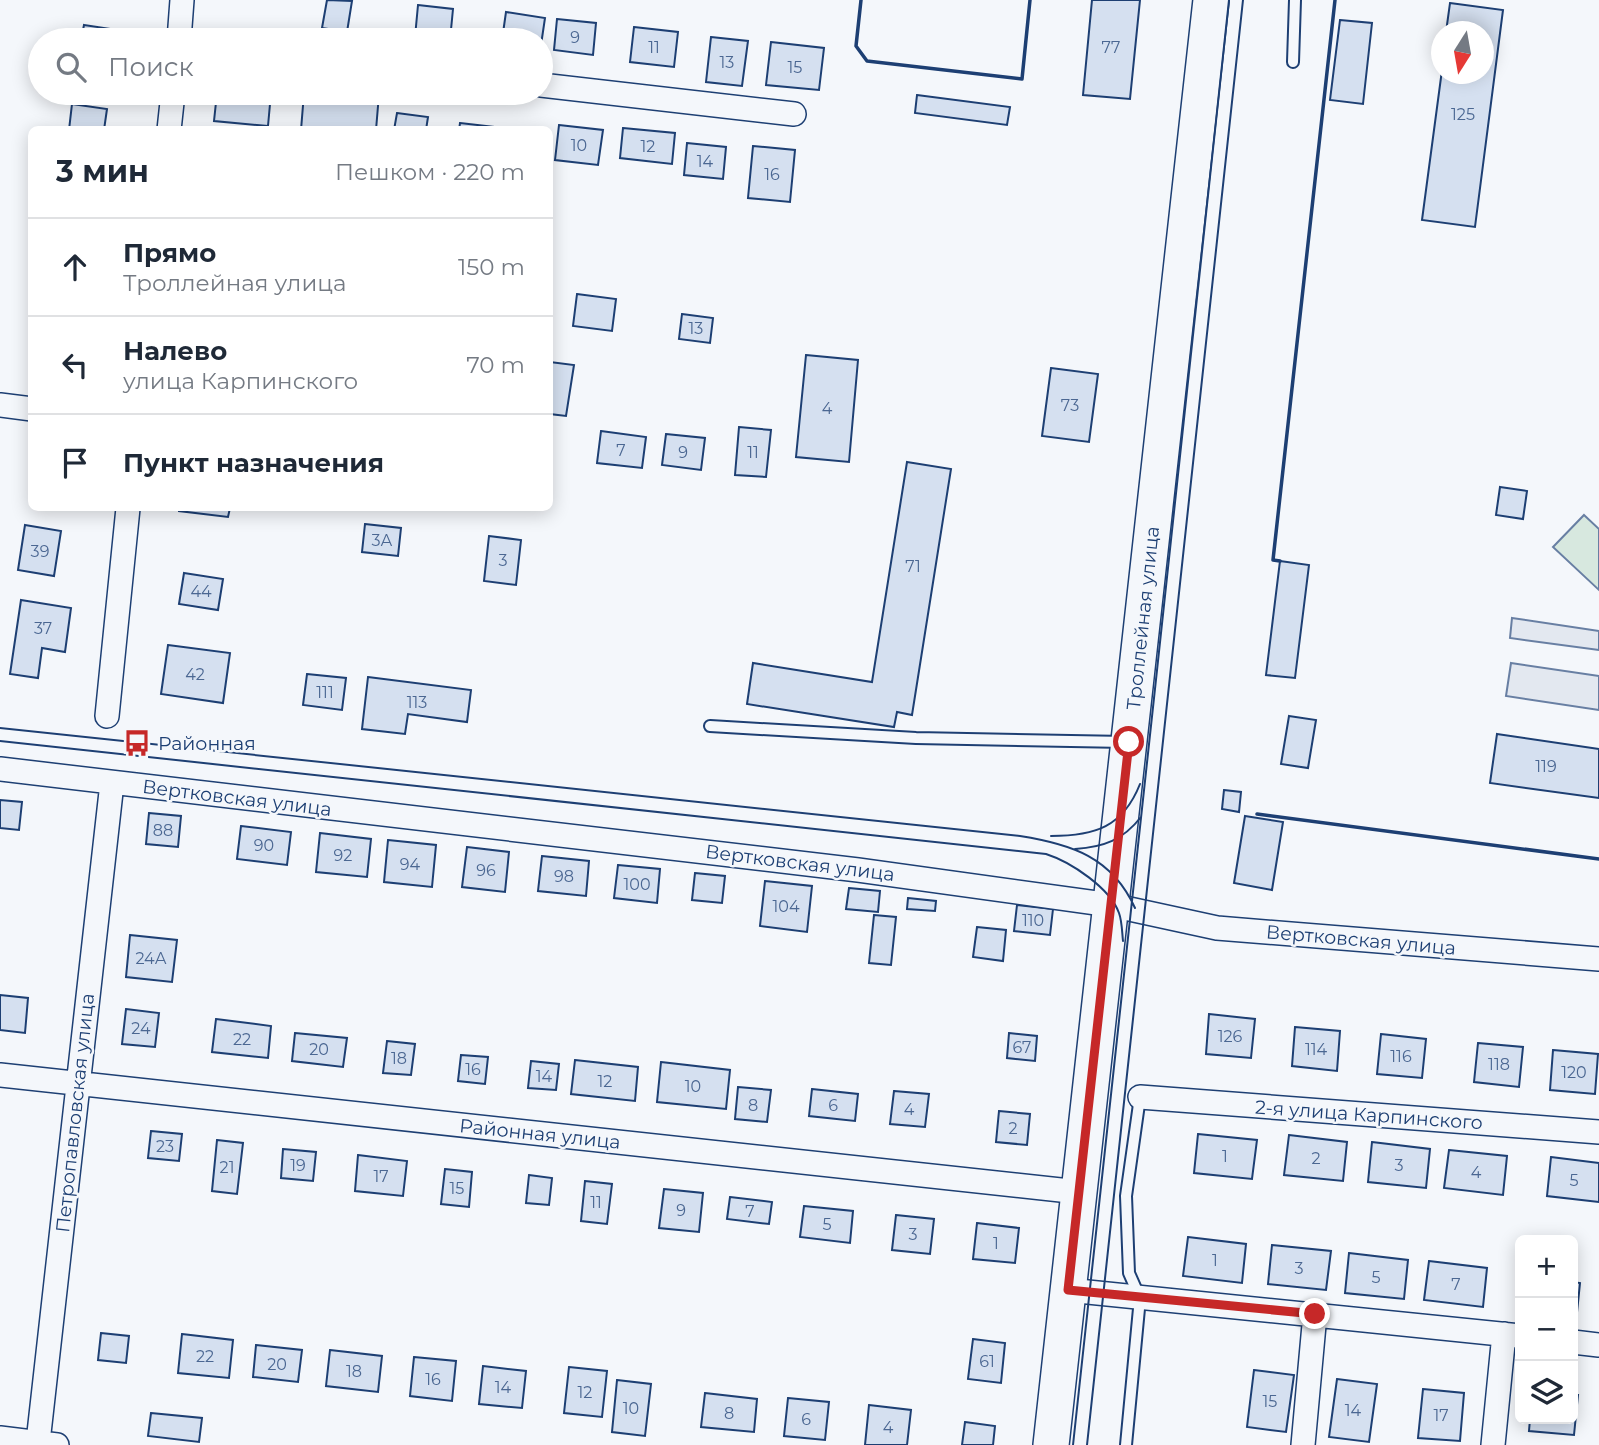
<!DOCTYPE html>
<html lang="ru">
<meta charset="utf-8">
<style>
:root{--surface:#fff;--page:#f2f2f3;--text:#1f2937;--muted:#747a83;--line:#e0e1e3}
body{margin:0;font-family:Montserrat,sans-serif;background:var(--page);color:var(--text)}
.controls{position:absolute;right:21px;bottom:21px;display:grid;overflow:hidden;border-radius:10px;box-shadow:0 4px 18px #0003}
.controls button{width:63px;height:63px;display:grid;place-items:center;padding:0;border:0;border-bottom:2px solid var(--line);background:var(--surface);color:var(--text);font:35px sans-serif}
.compass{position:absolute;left:1431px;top:21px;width:63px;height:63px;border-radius:50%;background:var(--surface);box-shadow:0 4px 18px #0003;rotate:191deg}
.stop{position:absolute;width:21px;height:21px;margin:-16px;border:5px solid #c62828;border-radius:50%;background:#fff}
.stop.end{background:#c62828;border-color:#fff;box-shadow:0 2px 7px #0008}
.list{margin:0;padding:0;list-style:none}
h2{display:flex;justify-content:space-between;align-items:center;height:91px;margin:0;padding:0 28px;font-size:30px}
h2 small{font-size:23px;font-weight:400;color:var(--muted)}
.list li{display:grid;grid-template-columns:46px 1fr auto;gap:21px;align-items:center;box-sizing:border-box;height:98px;padding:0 28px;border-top:2px solid var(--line)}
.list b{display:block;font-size:26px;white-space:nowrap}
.list p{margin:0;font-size:23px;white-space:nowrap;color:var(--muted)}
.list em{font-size:23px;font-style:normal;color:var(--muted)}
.icon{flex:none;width:38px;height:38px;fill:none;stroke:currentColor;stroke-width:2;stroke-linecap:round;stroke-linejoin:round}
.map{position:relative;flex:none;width:1599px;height:1445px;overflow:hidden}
.search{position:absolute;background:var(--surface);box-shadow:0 4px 18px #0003;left:28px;top:28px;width:525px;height:77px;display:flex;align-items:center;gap:18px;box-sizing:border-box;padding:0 24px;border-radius:38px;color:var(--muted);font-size:26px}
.panel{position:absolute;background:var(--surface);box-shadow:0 4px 18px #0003;left:28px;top:126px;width:525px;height:385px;border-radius:10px}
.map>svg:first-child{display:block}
</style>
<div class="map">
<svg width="1599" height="1445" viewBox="0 0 1599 1445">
<rect width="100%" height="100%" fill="#f4f7fb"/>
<!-- green -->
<path fill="#d7e8df" stroke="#687fa3" stroke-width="2" d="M1584,515L1599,529V590L1553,547Z"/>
<!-- parking -->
<path fill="#e3e8f0" stroke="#687fa3" stroke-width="2" d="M1512,618L1599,631V650L1510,638Z
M1511,663L1599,676V710L1506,696Z"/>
<!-- building -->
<path fill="#d5e0f0" stroke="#1d3f73" stroke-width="2" d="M327,0L352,1L347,32L322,28Z
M1092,0H1140L1130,99L1083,95Z
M1450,3L1503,10L1475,227L1422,220L1442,70V74H1484V32H1446Z
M418,5L453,9L450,40L415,37Z
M506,12L545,18L541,45V40H502Z
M557,19L596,23L593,55L554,50Z
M1340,20L1372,23L1363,104L1330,100Z
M84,25L111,29L110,40H81Z
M634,27L678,32L674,67L630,62Z
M711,37L748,41L742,86L706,82Z
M771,42L824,48L819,90L766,85Z
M217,93H271L268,126L214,121Z
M304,93L379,94L376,130H301Z
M917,95L1010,107L1007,125L915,113Z
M72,104L107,109L104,130H69Z
M397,113L428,117L426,130H394Z
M460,123L520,130H459Z
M559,125L603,130L598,165L555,160Z
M623,128L675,133L672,164L620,158Z
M687,143L726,147L723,179L684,175Z
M753,146L795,150L790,202L748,198Z
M577,294L616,299L612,331L573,326Z
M682,314L713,318L710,343L679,339Z
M806,355L858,360L849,462L796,457Z
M550,362L574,365L566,416L550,414Z
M1051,368L1098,374L1089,442L1042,436Z
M739,427L771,430L766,477L735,475Z
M601,431L646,437L642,468L597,463Z
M666,434L705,438L701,470L662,465Z
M907,462L951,469L912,715L897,712L894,727L747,704L753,663L872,682Z
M1500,487L1527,491L1523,519L1496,515Z
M179,508H230L228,517L179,511Z
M365,524L401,528L398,556L362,552Z
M25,525L61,531L54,576L18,570Z
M489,536L521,540L516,585L484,581Z
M1280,561L1309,565L1295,678L1266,675Z
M184,573L223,579L218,610L179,604Z
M21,600L71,608L65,652L42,648L38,678L10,674Z
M168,645L230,653L223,703L161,694Z
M307,674L346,678L342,710L303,705Z
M368,677L471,690L467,722L408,714L405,734L362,729Z
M1289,716L1316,720L1308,768L1281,764Z
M1497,734L1599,749V798L1490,783Z
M1224,790L1241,792L1239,812L1222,809Z
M0,800L22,802L19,830L0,828Z
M149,813L181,816L178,847L146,844Z
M1245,816L1283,822L1272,890L1234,883Z
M241,826L291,832L287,865L237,859Z
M320,833L371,839L367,877L316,872Z
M388,840L436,845L432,887L384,882Z
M467,847L509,852L505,892L462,887Z
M542,856L589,861L586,896L538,891Z
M618,865L660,869L657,903L614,898Z
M695,873L725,876L722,903L692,900Z
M765,881L812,886L807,932L760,926Z
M849,888L880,891L878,912L846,909Z
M908,898L936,901L935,911L907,909Z
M1017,905L1053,909L1050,935L1014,931Z
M874,915L896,917L891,965L869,963Z
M977,927L1006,930L1003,961L973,957Z
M130,935L177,940L172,982L126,977Z
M0,995L28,998L25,1033L0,1030Z
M126,1009L159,1013L155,1047L122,1044Z
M1209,1014L1255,1019L1251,1058L1206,1054Z
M216,1019L271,1026L268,1058L212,1052Z
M1295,1027L1340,1031L1337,1071L1292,1066Z
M295,1033L347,1038L343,1067L292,1061Z
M1009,1033L1037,1036L1035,1061L1007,1058Z
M1381,1034L1426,1039L1422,1078L1377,1074Z
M387,1041L415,1044L411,1075L383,1073Z
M1478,1043L1523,1047L1519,1087L1474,1082Z
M1553,1050L1598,1054L1595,1094L1550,1090Z
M461,1055L488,1057L485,1084L458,1081Z
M575,1060L638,1067L635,1101L571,1094Z
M531,1061L559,1064L556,1090L528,1088Z
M661,1062L730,1070L726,1109L657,1102Z
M738,1087L771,1090L767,1122L735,1119Z
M812,1089L858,1094L855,1121L809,1116Z
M894,1091L929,1094L925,1127L890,1124Z
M999,1111L1030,1114L1027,1145L996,1142Z
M151,1131L182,1134L179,1161L148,1158Z
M1198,1134L1257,1140L1252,1179L1194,1173Z
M1289,1135L1347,1142L1343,1181L1284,1175Z
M217,1140L243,1143L237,1194L212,1191Z
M1372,1142L1430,1149L1426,1188L1368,1182Z
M283,1149L316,1152L313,1181L281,1178Z
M1449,1150L1507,1156L1503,1195L1444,1188Z
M358,1155L407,1161L403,1196L355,1191Z
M1551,1157L1599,1163V1202L1547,1196Z
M445,1169L472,1172L469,1207L441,1204Z
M529,1175L552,1178L549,1205L526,1203Z
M585,1181L612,1184L607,1224L581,1221Z
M664,1189L703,1193L699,1232L659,1228Z
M730,1197L772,1202L769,1224L727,1219Z
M804,1206L853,1211L850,1243L800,1237Z
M896,1215L934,1219L930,1254L892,1250Z
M977,1223L1019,1228L1015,1263L973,1259Z
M1188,1237L1246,1244L1242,1283L1183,1276Z
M1272,1245L1331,1251L1326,1290L1268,1284Z
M1349,1253L1408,1260L1404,1299L1345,1293Z
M1429,1261L1487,1268L1483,1307L1424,1300Z
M1573,1282L1580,1283L1576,1322H1573Z
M101,1333L129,1336L126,1363L98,1360Z
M182,1334L233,1340L229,1378L178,1373Z
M973,1339L1005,1343L1001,1383L968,1379Z
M256,1345L302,1350L298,1382L253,1377Z
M330,1350L382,1356L378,1392L326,1386Z
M414,1357L456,1361L452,1401L410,1396Z
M483,1366L526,1371L522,1408L479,1404Z
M569,1367L607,1371L602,1417L564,1413Z
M1254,1370L1294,1375L1286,1432L1247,1427Z
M1337,1379L1377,1384L1369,1442L1329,1437Z
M617,1380L651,1384L645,1436L612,1432Z
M1423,1389L1464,1393L1460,1441L1418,1438Z
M705,1393L757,1399L754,1432L701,1427Z
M1573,1395H1578L1574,1435L1529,1431L1530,1419H1573Z
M788,1398L829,1402L825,1440L784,1436Z
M869,1405L911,1410L907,1445H865Z
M151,1413L202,1418L199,1442L148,1436Z
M965,1422L995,1426L993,1445H962Z"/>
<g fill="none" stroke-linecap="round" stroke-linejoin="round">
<defs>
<path id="service" d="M1293,62L1295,0
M710,726L916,738L1126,742
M1126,1445L1140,1298L1129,1273L1126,1196L1140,1097"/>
<path id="minor" d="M179,40L182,0
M541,85L794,114
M169,130L173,93
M0,405L32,409
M107,716L128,508
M0,769L858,870L1111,905L1217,928L1599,959
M0,1075L1079,1192
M1140,1097L1599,1132
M1068,1290L1520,1336
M1573,1342L1599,1345
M0,1438L57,1445
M38,1442L112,783
M1303,1445L1315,1314
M1493,1445L1504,1334"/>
<path id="primary" d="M1051,1445L1211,0"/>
</defs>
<!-- service casing -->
<use href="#service" stroke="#1d3f73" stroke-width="14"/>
<!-- minor casing -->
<use href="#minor" stroke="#1d3f73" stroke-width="26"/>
<!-- primary casing -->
<use href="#primary" stroke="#1d3f73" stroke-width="38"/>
<!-- service -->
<use href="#service" stroke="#f4f7fb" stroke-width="10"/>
<!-- minor -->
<use href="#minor" stroke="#f4f7fb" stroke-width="23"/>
<!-- primary -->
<use href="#primary" stroke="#f4f7fb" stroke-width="35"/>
<!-- tram -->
<path stroke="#1d3f73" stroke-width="2" d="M0,728L1020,836C1071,844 1112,857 1135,908
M0,741L1046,854C1071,862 1110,888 1119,913C1122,921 1122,932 1123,941
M1051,836C1095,836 1123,827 1140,784
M1075,849C1104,847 1123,840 1141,817
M1073,1445C1126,963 1177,482 1229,0
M1087,1445L1243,0"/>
<!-- wall -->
<path stroke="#1d3f73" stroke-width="3.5" d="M861,0L856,46L867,61L1022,79L1030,0
M1280,561L1273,560L1335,0
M1257,814L1599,859"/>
</g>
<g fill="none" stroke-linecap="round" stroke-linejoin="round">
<!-- route -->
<path stroke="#c62828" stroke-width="9" d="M1129,742L1068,1290L1315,1314"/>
</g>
<!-- icons -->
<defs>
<symbol id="bus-bare" viewBox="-9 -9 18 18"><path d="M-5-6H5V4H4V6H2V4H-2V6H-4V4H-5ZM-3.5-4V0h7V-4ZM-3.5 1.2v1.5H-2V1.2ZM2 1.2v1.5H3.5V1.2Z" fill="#c62828" stroke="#f4f7fb" stroke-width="2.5" paint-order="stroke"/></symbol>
</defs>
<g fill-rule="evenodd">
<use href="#bus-bare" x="118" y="724" width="38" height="38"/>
</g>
<g text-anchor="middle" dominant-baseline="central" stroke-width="5" stroke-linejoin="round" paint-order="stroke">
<!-- number labels -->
<g font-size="16" fill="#4b6792">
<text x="575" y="37">9</text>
<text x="654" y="47">11</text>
<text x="1111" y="47">77</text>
<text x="727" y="62">13</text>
<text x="795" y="67">15</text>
<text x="1463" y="114">125</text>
<text x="579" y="145">10</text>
<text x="648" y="146">12</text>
<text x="705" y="161">14</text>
<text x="772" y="174">16</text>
<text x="696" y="328">13</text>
<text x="1070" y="405">73</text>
<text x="827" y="408">4</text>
<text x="621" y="450">7</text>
<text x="683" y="452">9</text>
<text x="753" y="452">11</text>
<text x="382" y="540">3А</text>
<text x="40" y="551">39</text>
<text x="503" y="560">3</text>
<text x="913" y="566">71</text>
<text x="201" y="591">44</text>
<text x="43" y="628">37</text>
<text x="195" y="674">42</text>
<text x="325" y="692">111</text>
<text x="417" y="702">113</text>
<text x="1546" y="766">119</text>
<text x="163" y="830">88</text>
<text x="264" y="845">90</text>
<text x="343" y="855">92</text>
<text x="410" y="864">94</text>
<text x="486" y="870">96</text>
<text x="564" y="876">98</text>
<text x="637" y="884">100</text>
<text x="786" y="906">104</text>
<text x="1033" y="920">110</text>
<text x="151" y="958">24А</text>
<text x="141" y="1028">24</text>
<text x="1230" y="1036">126</text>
<text x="242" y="1039">22</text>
<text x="1022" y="1047">67</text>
<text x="319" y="1049">20</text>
<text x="1316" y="1049">114</text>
<text x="1401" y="1056">116</text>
<text x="399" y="1058">18</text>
<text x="1499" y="1064">118</text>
<text x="473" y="1069">16</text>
<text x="1574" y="1072">120</text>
<text x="544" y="1076">14</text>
<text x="605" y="1081">12</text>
<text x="693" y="1086">10</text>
<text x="753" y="1105">8</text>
<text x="833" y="1105">6</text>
<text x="909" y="1109">4</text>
<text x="1013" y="1128">2</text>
<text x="165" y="1146">23</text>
<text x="1225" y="1156">1</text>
<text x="1316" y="1158">2</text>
<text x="298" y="1165">19</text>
<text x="1399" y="1165">3</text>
<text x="227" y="1167">21</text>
<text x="1476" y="1172">4</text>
<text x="381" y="1176">17</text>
<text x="1574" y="1180">5</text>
<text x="457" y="1188">15</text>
<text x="596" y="1202">11</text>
<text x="681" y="1210">9</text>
<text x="750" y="1211">7</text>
<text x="827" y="1224">5</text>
<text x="913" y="1234">3</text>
<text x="996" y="1243">1</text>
<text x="1215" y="1260">1</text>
<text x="1299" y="1268">3</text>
<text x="1376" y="1277">5</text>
<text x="1456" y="1284">7</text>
<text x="205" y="1356">22</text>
<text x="987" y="1361">61</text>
<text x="277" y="1364">20</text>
<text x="354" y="1371">18</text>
<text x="433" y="1379">16</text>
<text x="503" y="1387">14</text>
<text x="585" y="1392">12</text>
<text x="1270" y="1401">15</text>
<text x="631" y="1408">10</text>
<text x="1353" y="1410">14</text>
<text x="729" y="1413">8</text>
<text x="1441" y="1415">17</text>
<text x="806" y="1419">6</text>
<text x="888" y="1427">4</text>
</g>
<!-- street labels -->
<g font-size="19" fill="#1d3f73" stroke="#f4f7fb">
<text transform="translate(1143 618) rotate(-84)">Троллейная улица</text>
<text transform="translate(237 798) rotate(7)">Вертковская улица</text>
<text transform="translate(800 863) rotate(7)">Вертковская улица</text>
<text transform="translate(1361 940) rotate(5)">Вертковская улица</text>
<text transform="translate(75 1113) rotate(-84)">Петропавловская улица</text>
<text transform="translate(1369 1115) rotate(4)">2-я улица Карпинского</text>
<text transform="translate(540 1134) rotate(6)">Районная улица</text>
</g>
<!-- poi labels -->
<g font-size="19" fill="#1d3f73" stroke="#f4f7fb" text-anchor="start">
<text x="158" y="743">Районная</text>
</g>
</g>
</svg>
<div class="controls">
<button>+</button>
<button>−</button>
<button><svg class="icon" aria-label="layers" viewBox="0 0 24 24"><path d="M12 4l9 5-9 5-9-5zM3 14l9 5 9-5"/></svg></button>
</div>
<svg class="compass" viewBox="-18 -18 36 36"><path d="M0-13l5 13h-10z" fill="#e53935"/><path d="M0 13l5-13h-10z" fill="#747a83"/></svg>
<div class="stop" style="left:1129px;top:742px"></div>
<div class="stop end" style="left:1315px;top:1314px"></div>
<div class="search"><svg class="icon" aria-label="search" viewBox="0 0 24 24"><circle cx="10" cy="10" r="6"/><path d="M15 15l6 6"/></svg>Поиск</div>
<section class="panel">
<h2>3 мин<small>Пешком · 220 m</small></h2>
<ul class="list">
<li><svg class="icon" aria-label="ahead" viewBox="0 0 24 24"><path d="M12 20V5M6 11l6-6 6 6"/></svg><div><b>Прямо</b><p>Троллейная улица</p></div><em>150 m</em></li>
<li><svg class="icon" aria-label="left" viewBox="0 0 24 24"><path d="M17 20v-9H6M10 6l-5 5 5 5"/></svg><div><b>Налево</b><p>улица Карпинского</p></div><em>70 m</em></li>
<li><svg class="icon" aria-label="arrive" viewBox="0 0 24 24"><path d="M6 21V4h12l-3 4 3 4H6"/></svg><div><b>Пункт назначения</b></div></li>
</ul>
</section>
</div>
